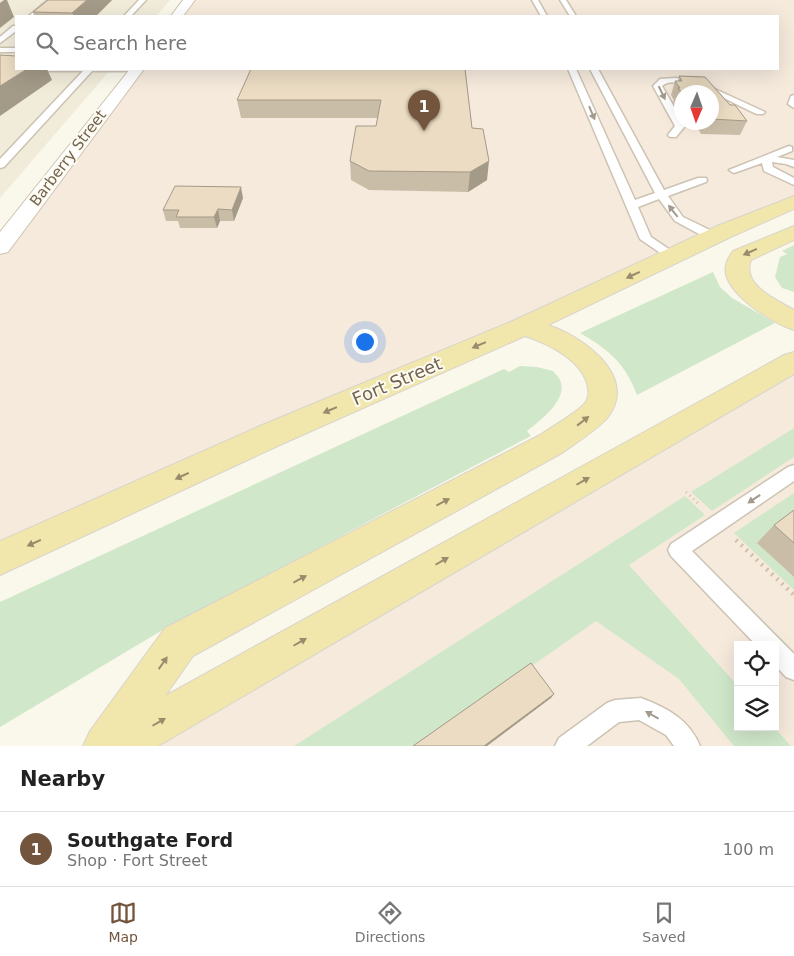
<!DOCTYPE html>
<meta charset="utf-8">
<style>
:root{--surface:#fff;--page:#f2f2f2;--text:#222;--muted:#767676;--line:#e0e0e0;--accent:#73553d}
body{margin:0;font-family:"DejaVu Sans",sans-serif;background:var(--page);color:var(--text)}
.controls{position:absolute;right:15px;bottom:15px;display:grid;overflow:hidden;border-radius:0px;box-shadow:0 5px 20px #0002}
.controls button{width:45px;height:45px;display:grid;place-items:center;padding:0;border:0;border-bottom:1px solid var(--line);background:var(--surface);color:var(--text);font:25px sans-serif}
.compass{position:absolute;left:674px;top:85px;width:45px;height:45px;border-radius:50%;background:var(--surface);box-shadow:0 5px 20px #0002;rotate:182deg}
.you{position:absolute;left:364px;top:341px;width:18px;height:18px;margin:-12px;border:4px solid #fff;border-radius:50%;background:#1a73e8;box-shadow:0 0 0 8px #1a73e833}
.badge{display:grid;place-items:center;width:32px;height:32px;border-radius:50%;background:var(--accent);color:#fff;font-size:16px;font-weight:700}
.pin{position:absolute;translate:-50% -41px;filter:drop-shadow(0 1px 2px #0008)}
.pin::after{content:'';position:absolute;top:26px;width:18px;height:15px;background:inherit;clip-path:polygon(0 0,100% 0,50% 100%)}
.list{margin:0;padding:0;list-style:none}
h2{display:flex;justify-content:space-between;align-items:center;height:65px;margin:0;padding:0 20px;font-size:21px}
h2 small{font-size:16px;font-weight:400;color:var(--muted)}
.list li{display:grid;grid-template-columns:32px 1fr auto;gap:15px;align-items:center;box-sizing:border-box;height:75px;padding:0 20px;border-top:1px solid var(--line)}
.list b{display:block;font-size:19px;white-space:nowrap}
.list p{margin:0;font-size:16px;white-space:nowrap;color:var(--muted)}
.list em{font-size:16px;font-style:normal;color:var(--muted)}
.icon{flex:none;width:28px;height:28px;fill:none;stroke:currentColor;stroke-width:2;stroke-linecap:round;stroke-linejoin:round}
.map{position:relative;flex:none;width:794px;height:746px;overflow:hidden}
.search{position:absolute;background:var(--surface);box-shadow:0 5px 20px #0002;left:15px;right:15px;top:15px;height:55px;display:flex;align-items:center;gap:12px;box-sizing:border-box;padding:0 18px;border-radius:0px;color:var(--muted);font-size:19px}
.sheet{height:140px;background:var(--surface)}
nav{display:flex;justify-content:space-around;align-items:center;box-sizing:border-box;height:70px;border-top:1px solid var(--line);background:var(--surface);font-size:14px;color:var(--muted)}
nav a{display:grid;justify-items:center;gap:2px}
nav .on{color:var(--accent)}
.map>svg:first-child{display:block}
</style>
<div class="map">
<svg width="794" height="746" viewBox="0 0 794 746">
<rect width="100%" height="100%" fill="#faf8eb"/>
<!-- residential -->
<path fill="#f1ebda" d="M0,0H170L156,16H16V69H111L0,198Z"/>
<!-- commercial -->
<path fill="#f6eadd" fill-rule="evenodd" d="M189,0H794V202L0,558V247L137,69H778V16H177ZM682,92H712V122H682Z
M794,362V746H117ZM738,645H775V727H738Z"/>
<!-- green -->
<path fill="#d0e7ca" d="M794,245V292L782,288L775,277L780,257L787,254L782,251Z
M713,272L720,287L732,298L775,323L637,395C625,363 609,350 580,333Z
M520,366L537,367L553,371C555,374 559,377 560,380C569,399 540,421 527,431L531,436L166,628L0,727V602L504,369L509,372Z
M794,428V457L712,511L691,492Z
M794,493V590L734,533Z
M685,496L705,515L629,565L738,686V727H774L791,746H734L679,679L596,621L417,746H294Z"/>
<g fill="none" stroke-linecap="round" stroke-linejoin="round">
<defs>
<path id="service" d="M48,0H55L36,16H29Z
M139,0H146L131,16H124Z
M532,0H538L547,16H541Z
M560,0H566L576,16H570Z
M13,26H16V31L0,43V37Z
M0,48H16V52H0Z
M0,67H16V69H140L136,71H92L4,167L0,168V159L83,71H0Z
M568,69H576L635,200L655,193L590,69H598L664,190L698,178H706L707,180L706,182L668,196L683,217L718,234L720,237L718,240H710L675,221L659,199L638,207L651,237L679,256L677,259H669L640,239Z
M676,78L704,84L765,112L763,114H757C737,106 680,71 662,86L685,126L676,137H670L668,135L675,126L653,86L660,79Z
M794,95V108L788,104L791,96Z
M789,146L792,147V151L777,157L794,160V167L786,164L772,162L773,167L794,178V185L764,171L762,163L734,173L729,170Z
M794,465V481L692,551L794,654V680L786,677L775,665V645H756L671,556L668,550L671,544L788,467Z
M641,698C667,708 689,719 700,746H674L666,735L639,720L619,722L587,746H555L559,738L607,703L615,700Z"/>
<path id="minor" d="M183,0H195L183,16H171Z
M130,69H144L8,252L0,254V232Z"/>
<path id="primary" d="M794,196V209L733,236L548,325C582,336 639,376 608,417C600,428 574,444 562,453L193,656L165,696L784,355L794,352V374L158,746H83L90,731L165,628L540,435C550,428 579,411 585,403C588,399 589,393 588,388C584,361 549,344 525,336L282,444L0,575V541L260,426L515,320L717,226Z
M794,226V240L751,260C741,285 777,300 794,310V330C773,324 720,291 726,265C727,260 730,255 733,251Z"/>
</defs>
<!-- service casing -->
<use href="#service" stroke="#ccc3b2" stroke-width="3"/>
<!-- minor casing -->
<use href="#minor" stroke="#ccc3b2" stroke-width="2"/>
<!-- primary casing -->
<use href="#primary" stroke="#d8d4ce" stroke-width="2"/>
<!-- path-far1 -->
<path stroke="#d2c1a8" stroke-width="3" stroke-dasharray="1 4" stroke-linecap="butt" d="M686,492L700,505"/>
<!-- path -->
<path stroke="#d2c1a8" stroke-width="4.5" stroke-dasharray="2 5" stroke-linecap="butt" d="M736,540L794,595"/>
<!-- service -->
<use href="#service" fill="#fff" fill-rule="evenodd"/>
<!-- minor -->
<use href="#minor" fill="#fff" fill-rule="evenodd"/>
<!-- primary -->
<use href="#primary" fill="#f1e6ab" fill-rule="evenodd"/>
</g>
<!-- wall -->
<path fill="#cabda8" d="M112,0L96,16H34L33,12Z
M465,69L472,128L487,180L468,192L369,190L351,180L350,161L376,126L378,118H241L237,100Z
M679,76L705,77L730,105H735L747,121L740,135L701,134L696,126H690L687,122H712V92H682V114L673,102L674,100L671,95L675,81H678Z
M243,198L234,221H220L217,228H180L178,221H166L163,210Z
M794,510V577L757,543L774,525Z"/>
<!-- shaded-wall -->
<path fill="#a49a88" d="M4,0H7L14,17L0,28V3Z
M87,0H112L96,16H74L72,13Z
M27,69H47L52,80L0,116V86Z
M489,161L487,180L468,192L470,172Z
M241,187L243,198L234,221L232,210Z
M218,209L220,221L217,228L214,217Z
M554,694L551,698L487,746H484Z"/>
<!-- building -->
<path fill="#ebdcc3" stroke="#a49a88" d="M48,0H87L72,13L33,12Z
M0,55L16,56V69H27L0,86Z
M251,69H465L472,128L483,129L489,161L470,172L369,171L350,161L356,126H376L381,100H237Z
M679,76L705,77L730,105H735L747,121L712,119V92L682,93L678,88H680L675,81H682Z
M175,186L241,187L232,210L218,209L214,217H176L179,210H163Z
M794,510V543L774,525Z
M531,663L554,694L484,746H413Z"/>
<!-- one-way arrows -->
<defs><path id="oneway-solid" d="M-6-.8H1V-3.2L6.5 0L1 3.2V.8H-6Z" transform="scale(1.25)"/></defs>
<g fill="#a49a8e">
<use href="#oneway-solid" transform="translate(662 93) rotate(64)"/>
<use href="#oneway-solid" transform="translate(592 113) rotate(67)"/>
<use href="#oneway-solid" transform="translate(673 211) rotate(-128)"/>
<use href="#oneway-solid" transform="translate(754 499) rotate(146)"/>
<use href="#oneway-solid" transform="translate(652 715) rotate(-151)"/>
</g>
<g fill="#998b6c">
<use href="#oneway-solid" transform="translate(750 252) rotate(156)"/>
<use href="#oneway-solid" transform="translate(633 275) rotate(155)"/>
<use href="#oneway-solid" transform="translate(479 345) rotate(157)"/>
<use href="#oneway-solid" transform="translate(330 410) rotate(157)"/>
<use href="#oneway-solid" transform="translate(583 421) rotate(-38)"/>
<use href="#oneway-solid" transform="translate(182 476) rotate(155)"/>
<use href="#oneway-solid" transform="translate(583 481) rotate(-30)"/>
<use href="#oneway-solid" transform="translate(443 502) rotate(-28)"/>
<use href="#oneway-solid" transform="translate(34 543) rotate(156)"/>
<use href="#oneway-solid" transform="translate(442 561) rotate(-30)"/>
<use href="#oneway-solid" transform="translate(300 579) rotate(-28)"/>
<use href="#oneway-solid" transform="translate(300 642) rotate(-30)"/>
<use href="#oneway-solid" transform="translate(163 663) rotate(-55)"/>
<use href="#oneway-solid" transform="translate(159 722) rotate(-30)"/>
</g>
<g text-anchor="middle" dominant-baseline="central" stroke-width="4" stroke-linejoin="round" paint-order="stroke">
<!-- far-street labels -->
<g font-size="15" fill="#736451" stroke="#fdfbf1">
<text transform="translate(68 158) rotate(-53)">Barberry Street</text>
</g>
<!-- street labels -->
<g font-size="18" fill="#736451" stroke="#fdfbf1">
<text transform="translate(397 381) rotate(-23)">Fort Street</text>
</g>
</g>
</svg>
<div class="controls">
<button><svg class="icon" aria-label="locate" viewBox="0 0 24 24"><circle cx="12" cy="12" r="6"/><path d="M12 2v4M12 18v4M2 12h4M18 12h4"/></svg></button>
<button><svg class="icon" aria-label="layers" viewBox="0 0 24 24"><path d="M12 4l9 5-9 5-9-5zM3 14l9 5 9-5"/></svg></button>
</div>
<svg class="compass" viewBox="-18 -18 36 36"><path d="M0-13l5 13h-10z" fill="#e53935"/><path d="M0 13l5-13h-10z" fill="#767676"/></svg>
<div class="you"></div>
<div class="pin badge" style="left:424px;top:131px">1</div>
<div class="search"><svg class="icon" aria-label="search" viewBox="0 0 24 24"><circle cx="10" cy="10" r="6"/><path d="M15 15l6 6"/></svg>Search here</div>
</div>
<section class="sheet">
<h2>Nearby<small></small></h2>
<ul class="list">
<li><span class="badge">1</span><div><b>Southgate Ford</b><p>Shop · Fort Street</p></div><em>100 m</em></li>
</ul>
</section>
<nav>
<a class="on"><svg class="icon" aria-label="map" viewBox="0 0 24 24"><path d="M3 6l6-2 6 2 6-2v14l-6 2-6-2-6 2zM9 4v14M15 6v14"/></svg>Map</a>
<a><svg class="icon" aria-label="directions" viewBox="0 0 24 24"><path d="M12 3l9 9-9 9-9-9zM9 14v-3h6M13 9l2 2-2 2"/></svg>Directions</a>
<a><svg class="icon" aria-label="saved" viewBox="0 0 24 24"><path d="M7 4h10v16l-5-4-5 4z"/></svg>Saved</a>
</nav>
